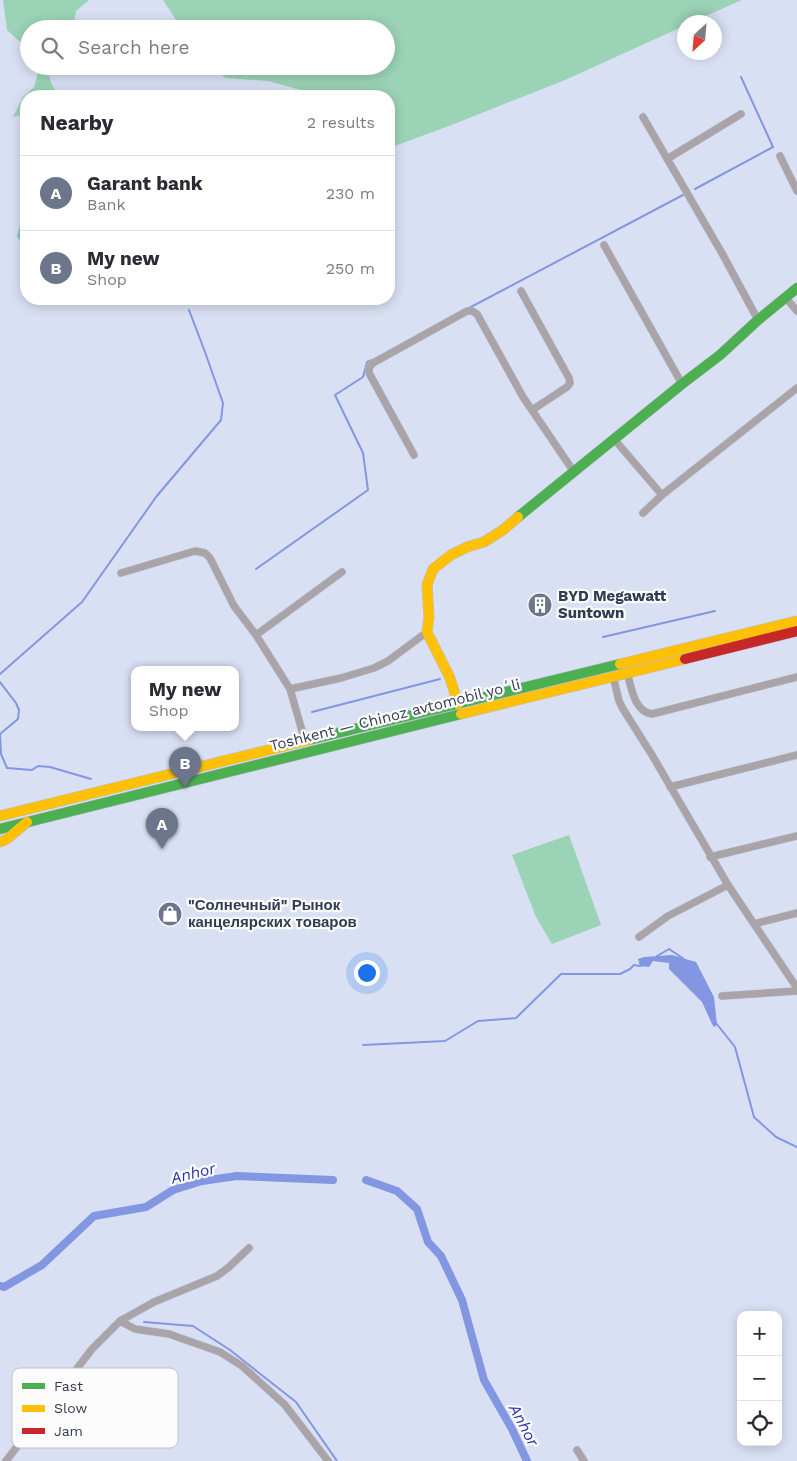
<!DOCTYPE html>
<meta charset="utf-8">
<style>
:root{--surface:#fff;--page:#f7f7f7;--text:#2b2b33;--muted:#7c7c81;--line:#e1e1e2;--accent:#6d758b}
body{margin:0;font-family:"Work Sans",sans-serif;background:var(--page);color:var(--text)}
.controls{position:absolute;right:15px;bottom:15px;display:grid;overflow:hidden;border-radius:10px;box-shadow:0 2px 12px #0003}
.controls button{width:45px;height:45px;display:grid;place-items:center;padding:0;border:0;border-bottom:1px solid var(--line);background:var(--surface);color:var(--text);font:25px sans-serif}
.compass{position:absolute;left:677px;top:15px;width:45px;height:45px;border-radius:50%;background:var(--surface);box-shadow:0 2px 12px #0003;rotate:206deg}
.you{position:absolute;left:366px;top:972px;width:18px;height:18px;margin:-12px;border:4px solid #fff;border-radius:50%;background:#1a73e8;box-shadow:0 0 0 8px #1a73e833}
.badge{display:grid;place-items:center;width:32px;height:32px;border-radius:50%;background:var(--accent);color:#fff;font-size:16px;font-weight:700}
.pin{position:absolute;translate:-50% -41px;filter:drop-shadow(0 1px 2px #0008)}
.pin::after{content:'';position:absolute;top:26px;width:18px;height:15px;background:inherit;clip-path:polygon(0 0,100% 0,50% 100%)}
.popup{position:absolute;left:131px;top:666px;width:108px;height:65px;box-sizing:border-box;display:grid;place-content:center;border-radius:10px;background:var(--surface);filter:drop-shadow(0 1px 4px #0005);font-size:16px;white-space:nowrap;color:var(--muted)}
.popup b{font-size:19px;color:var(--text)}
.popup::after{content:'';position:absolute;left:50%;top:100%;margin-left:-10px;border:10px solid transparent;border-top-color:var(--surface)}
.list{margin:0;padding:0;list-style:none}
h2{display:flex;justify-content:space-between;align-items:center;height:65px;margin:0;padding:0 20px;font-size:21px}
h2 small{font-size:16px;font-weight:400;color:var(--muted)}
.list li{display:grid;grid-template-columns:32px 1fr auto;gap:15px;align-items:center;box-sizing:border-box;height:75px;padding:0 20px;border-top:1px solid var(--line)}
.list b{display:block;font-size:19px;white-space:nowrap}
.list p{margin:0;font-size:16px;white-space:nowrap;color:var(--muted)}
.list em{font-size:16px;font-style:normal;color:var(--muted)}
.icon{flex:none;width:28px;height:28px;fill:none;stroke:currentColor;stroke-width:2;stroke-linecap:round;stroke-linejoin:round}
.map{position:relative;flex:none;width:797px;height:1461px;overflow:hidden}
.search{position:absolute;background:var(--surface);box-shadow:0 2px 12px #0003;left:20px;top:20px;width:375px;height:55px;display:flex;align-items:center;gap:12px;box-sizing:border-box;padding:0 18px;border-radius:28px;color:var(--muted);font-size:19px}
.panel{position:absolute;background:var(--surface);box-shadow:0 2px 12px #0003;left:20px;top:90px;width:375px;height:215px;border-radius:20px}
.map>svg:first-child{display:block}
</style>
<div class="map">
<svg width="797" height="1461" viewBox="0 0 797 1461">
<rect width="100%" height="100%" fill="#d9e0f4"/>
<!-- green -->
<path fill="#9bd3b6" d="M3,0H89L76,11L73,29H29V50L7,30Z
M163,0H742L692,22H684V26L565,80L449,126L389,148V96H309L308,92L268,81L226,78L206,66H386V29H182Z
M40,66H51L48,72L52,85L59,96H26V114L13,117L23,97L34,87Z
M569,835L601,925L552,944L536,917L512,855Z"/>
<!-- forest -->
<path fill="#8acdaa" d="M23,213H26V252L17,236Z"/>
<!-- water -->
<path fill="#8396e2" d="M672,955L696,962L714,997L717,1025L714,1027L712,1024L702,1002L669,969V963L653,961L649,967L640,966L638,959L644,957Z"/>
<g fill="none" stroke-linecap="round" stroke-linejoin="round">
<!-- stream -->
<path stroke="#8396e2" stroke-width="2" d="M695,189L773,147L741,77
M469,308L683,195
M256,569L368,490L363,453L335,395L363,377L367,362L372,360
M603,637L715,611
M0,674L82,602L156,497L221,420L223,403L205,352L189,310
M0,682L16,703L19,710L18,719L0,734
M312,712L440,679
M0,734L1,754L7,768L32,770L38,766L50,767L91,779
M657,956L669,949L684,959
M716,1023L735,1047L754,1117L776,1137L797,1147
M363,1045L445,1041L478,1021L516,1018L561,974H620L630,969L634,965L640,966L642,965
M144,1322L193,1326L230,1350L296,1402L337,1461"/>
<!-- canal -->
<path stroke="#8396e2" stroke-width="8" d="M366,1180L397,1191L417,1209L428,1242L441,1256L462,1300L484,1380L512,1429L527,1461
M0,1286L4,1287L42,1265L94,1216L146,1207L173,1190L202,1181L237,1176L333,1180"/>
<defs>
<path id="street" d="M643,117L723,255L758,320
M780,156L797,191
M667,159L741,114
M604,245L682,384
M521,291L569,378L570,383L567,387L532,410
M786,298L797,311
M614,439L662,495
M414,455L369,373V368L373,363L467,311H472L477,314L523,397L574,472
M643,513L662,495L797,388
M121,573L195,551L205,553L210,558L234,606L256,635L290,689L305,741
M256,635L342,572
M627,672C631,686 634,712 652,714L797,677
M613,676L619,701L623,709L652,755L728,885L797,988
M290,689L341,678L374,668L388,661L427,632
M670,787L797,755
M710,857L797,836
M754,924L797,913
M639,937L668,916L728,885
M722,996L797,991
M120,1321L135,1329L169,1334L220,1352L242,1366L285,1405L328,1461
M577,1450L584,1461
M6,1461L92,1349L120,1321L154,1302L217,1276L229,1267L249,1248"/>
<path id="fast" d="M518,517L682,384L720,355L758,320L797,288
M309,740L620,664
M0,829L461,714"/>
<path id="slow" d="M620,664L797,621
M458,704L450,678L427,632L429,617L427,585L433,569L451,555L467,547L484,542L503,530L518,517
M461,714L685,659
M0,816L309,740
M0,842L7,839L27,822"/>
<path id="jam" d="M685,659L797,631"/>
</defs>
<!-- street casing -->
<use href="#street" stroke="#b7bcce" stroke-width="8"/>
<!-- fast casing -->
<use href="#fast" stroke="#b7bcce" stroke-width="11"/>
<!-- slow casing -->
<use href="#slow" stroke="#b7bcce" stroke-width="11"/>
<!-- jam casing -->
<use href="#jam" stroke="#b7bcce" stroke-width="11"/>
<!-- street -->
<use href="#street" stroke="#aaa4a8" stroke-width="7"/>
<!-- fast -->
<use href="#fast" stroke="#4caf50" stroke-width="10"/>
<!-- slow -->
<use href="#slow" stroke="#ffc107" stroke-width="10"/>
<!-- jam -->
<use href="#jam" stroke="#c62828" stroke-width="10"/>
</g>
<!-- icons -->
<defs>
<symbol id="building-disc" viewBox="-11 -11 22 22"><circle r="9.5" fill="#6d758b" stroke="#fcfcfc"/><path d="M-4-6H4V6H1V3H-1V6H-4ZM-2.5-4.3h1.7v1.8h-1.7ZM.8-4.3h1.7v1.8H.8ZM-2.5-1h1.7V.8h-1.7ZM.8-1h1.7V.8H.8Z" fill="#fff"/></symbol>
<symbol id="shop-disc" viewBox="-11 -11 22 22"><circle r="9.5" fill="#6d758b" stroke="#fcfcfc"/><path d="M-5-2.5h2.3a2.7 3.5 0 0 1 5.4 0H5L5.5 6h-11ZM-1.5-2.5h3a1.5 2.3 0 0 0-3 0Z" fill="#fff"/></symbol>
</defs>
<g fill-rule="evenodd">
<use href="#building-disc" x="526" y="591" width="28" height="28"/>
<use href="#shop-disc" x="156" y="900" width="28" height="28"/>
</g>
<g text-anchor="middle" dominant-baseline="central" stroke-width="4.5" stroke-linejoin="round" paint-order="stroke">
<!-- poi labels -->
<g font-size="15" font-weight="bold" fill="#333b53" stroke="#fcfcfc" text-anchor="start">
<text x="558" y="596">BYD Megawatt<tspan x="558" dy="17">Suntown</tspan></text>
<text x="188" y="905">"Солнечный" Рынок<tspan x="188" dy="17">канцелярских товаров</tspan></text>
</g>
<!-- street labels -->
<g font-size="15" fill="#333b53" stroke="#fcfcfc">
<text transform="translate(395 715) rotate(-14)">Toshkent — Chinoz avtomobil yoʻli</text>
</g>
<!-- water labels -->
<g font-size="16" font-style="italic" fill="#2a34aa" stroke="#fcfcfc">
<text transform="translate(193 1173) rotate(-14)">Anhor</text>
<text transform="translate(524 1425) rotate(62)">Anhor</text>
</g>
</g>
<!-- legend -->
<rect x="12" y="1368" width="166" height="80" rx="8" fill="#fcfcfc" stroke="#c0c2c9" stroke-width="1"/>
<rect x="22" y="1383" width="23" height="6" fill="#4caf50"/>
<rect x="22" y="1405" width="23" height="7" fill="#ffc107"/>
<rect x="22" y="1428" width="23" height="6" fill="#c62828"/>
<g font-size="14" fill="#333b53">
<text x="54" y="1391">Fast</text>
<text x="54" y="1413">Slow</text>
<text x="54" y="1436">Jam</text>
</g>
</svg>
<div class="controls">
<button>+</button>
<button>−</button>
<button><svg class="icon" aria-label="locate" viewBox="0 0 24 24"><circle cx="12" cy="12" r="6"/><path d="M12 2v4M12 18v4M2 12h4M18 12h4"/></svg></button>
</div>
<svg class="compass" viewBox="-18 -18 36 36"><path d="M0-13l5 13h-10z" fill="#e53935"/><path d="M0 13l5-13h-10z" fill="#7c7c81"/></svg>
<div class="you"></div>
<div class="pin badge" style="left:162px;top:849px">A</div>
<div class="pin badge" style="left:185px;top:788px">B</div>
<div class="popup"><b>My new</b>Shop</div>
<div class="search"><svg class="icon" aria-label="search" viewBox="0 0 24 24"><circle cx="10" cy="10" r="6"/><path d="M15 15l6 6"/></svg>Search here</div>
<section class="panel">
<h2>Nearby<small>2 results</small></h2>
<ul class="list">
<li><span class="badge">A</span><div><b>Garant bank</b><p>Bank</p></div><em>230 m</em></li>
<li><span class="badge">B</span><div><b>My new</b><p>Shop</p></div><em>250 m</em></li>
</ul>
</section>
</div>
